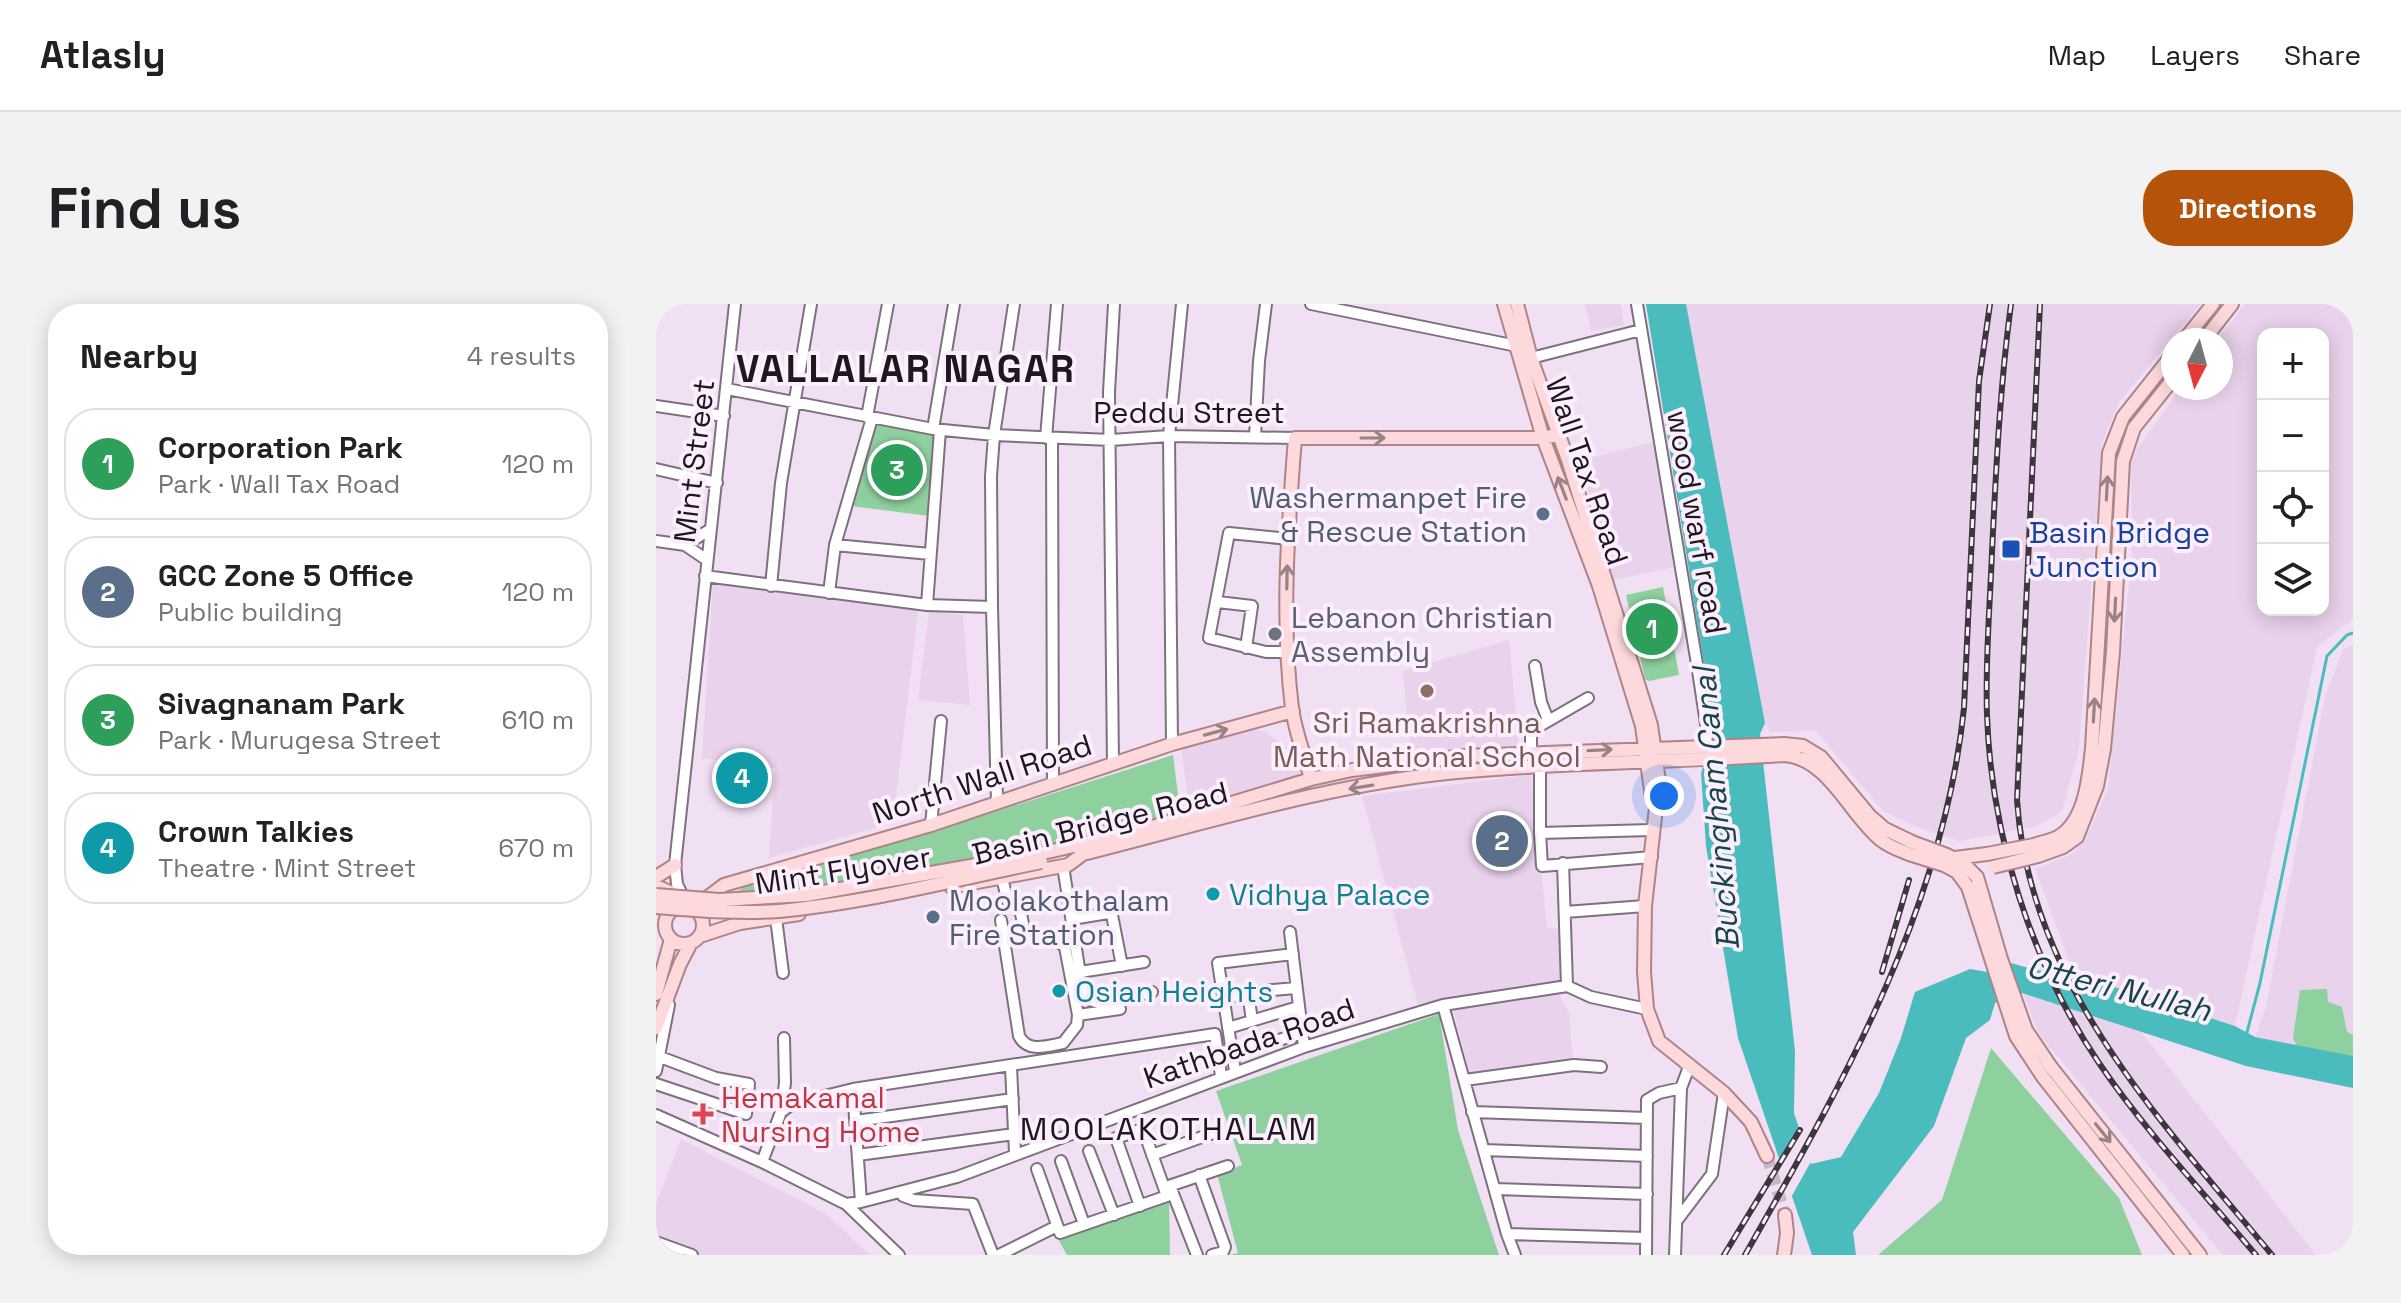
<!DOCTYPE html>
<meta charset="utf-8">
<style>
:root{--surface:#fff;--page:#f2f2f2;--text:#202124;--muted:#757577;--line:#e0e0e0;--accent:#b45309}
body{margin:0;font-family:"Space Grotesk",sans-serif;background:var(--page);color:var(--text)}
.controls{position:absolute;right:24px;top:24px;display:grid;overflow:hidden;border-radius:16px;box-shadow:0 4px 20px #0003}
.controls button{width:72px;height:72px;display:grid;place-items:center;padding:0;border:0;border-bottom:2px solid var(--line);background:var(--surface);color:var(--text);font:40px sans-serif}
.compass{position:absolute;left:1505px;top:24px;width:72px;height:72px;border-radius:50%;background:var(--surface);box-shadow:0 4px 20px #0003;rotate:186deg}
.you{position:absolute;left:1008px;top:492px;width:28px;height:28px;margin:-20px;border:6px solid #fff;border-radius:50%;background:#1a73e8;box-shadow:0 0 0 12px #1a73e833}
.badge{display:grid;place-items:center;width:52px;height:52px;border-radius:50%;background:var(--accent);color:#fff;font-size:26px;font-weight:700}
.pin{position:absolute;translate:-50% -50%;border:4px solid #fff;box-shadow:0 2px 8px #0006}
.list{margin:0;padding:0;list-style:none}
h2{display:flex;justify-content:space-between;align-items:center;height:104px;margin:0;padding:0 32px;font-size:34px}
h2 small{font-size:26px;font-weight:400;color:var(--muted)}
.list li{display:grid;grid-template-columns:52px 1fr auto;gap:24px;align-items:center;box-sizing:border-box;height:112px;margin:0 16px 16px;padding:0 16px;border:2px solid var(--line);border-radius:32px}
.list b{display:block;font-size:30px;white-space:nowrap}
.list p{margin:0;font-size:26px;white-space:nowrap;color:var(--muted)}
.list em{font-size:26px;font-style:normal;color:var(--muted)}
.icon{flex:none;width:44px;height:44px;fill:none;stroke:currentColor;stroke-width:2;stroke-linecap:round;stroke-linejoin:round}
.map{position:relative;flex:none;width:1697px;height:951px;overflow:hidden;border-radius:32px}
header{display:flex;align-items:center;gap:48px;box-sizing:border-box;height:112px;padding:0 40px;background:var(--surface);border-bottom:2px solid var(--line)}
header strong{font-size:38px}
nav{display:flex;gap:44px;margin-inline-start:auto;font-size:28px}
.intro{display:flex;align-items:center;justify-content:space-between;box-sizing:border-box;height:192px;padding:0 48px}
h1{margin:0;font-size:56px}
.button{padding:20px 36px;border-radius:32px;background:var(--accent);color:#fff;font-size:28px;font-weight:700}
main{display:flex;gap:48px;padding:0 48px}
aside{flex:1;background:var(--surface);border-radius:32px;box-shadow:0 4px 20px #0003}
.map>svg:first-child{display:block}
</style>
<header>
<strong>Atlasly</strong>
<nav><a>Map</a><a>Layers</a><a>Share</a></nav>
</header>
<div class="intro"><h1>Find us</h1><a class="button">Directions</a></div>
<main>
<aside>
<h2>Nearby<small>4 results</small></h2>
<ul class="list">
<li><span class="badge" style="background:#2e9e5b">1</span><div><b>Corporation Park</b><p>Park · Wall Tax Road</p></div><em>120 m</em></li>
<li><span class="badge" style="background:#5c6f8a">2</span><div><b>GCC Zone 5 Office</b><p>Public building</p></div><em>120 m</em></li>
<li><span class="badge" style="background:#2e9e5b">3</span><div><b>Sivagnanam Park</b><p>Park · Murugesa Street</p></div><em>610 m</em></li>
<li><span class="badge" style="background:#0f9aa8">4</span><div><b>Crown Talkies</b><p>Theatre · Mint Street</p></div><em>670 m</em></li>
</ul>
</aside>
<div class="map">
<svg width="1697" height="951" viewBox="0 0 1697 951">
<rect width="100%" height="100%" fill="#f1e0f3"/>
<!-- built -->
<path fill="#e9d2eb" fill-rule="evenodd" d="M929,0H965L968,21L935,27Z
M1030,0H1545L1463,98L1446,139L1423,445L1406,508L1377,523L1303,537L1266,525L1227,507L1160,427L1114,428L1109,419Z
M1589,0H1697V315L1661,343L1579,722L1418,670L1379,565L1416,550L1430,535L1452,484L1476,250L1475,154L1524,84H1565V36H1561ZM1607,30H1667V306H1607Z
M1001,137L1017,263L958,276L923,157Z
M57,277L263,300L237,519L113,554L119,464L46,454Z
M273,307L307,311L314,401L262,396Z
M853,336L863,443L754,451L747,367Z
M1697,341V752L1599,733L1610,702L1669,392L1687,345Z
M593,425L608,427L632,444L646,465L644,472L533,505L525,441Z
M875,471L891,623L908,626L907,676L762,701L706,492Z
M902,689L913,708L917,755L814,770L797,704Z
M1367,690L1386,694L1485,728L1660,951H1567L1383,730Z
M25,835L170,910L214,951H45L0,935V901Z"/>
<!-- green -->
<path fill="#8ed19f" d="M218,119L281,131L273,212L195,202Z
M1007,283L1023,371L993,377L989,375L970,291Z
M517,451L524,507L382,546L171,584L77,590L93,580L292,523Z
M1671,685L1672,698L1686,703L1691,728L1697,731V753L1641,742L1637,734L1644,686Z
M783,710L802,826L843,951H574L582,949L561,870L586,861L560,787Z
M1335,744L1463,894L1486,951H1222L1286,896Z
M513,895L514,951H411L402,935Z"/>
<!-- water -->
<path fill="#4bbcbe" d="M990,0H1030L1109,419L1104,430L1139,747L1138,809L1155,860L1185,853L1223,789L1245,734L1259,688L1314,665L1331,668L1355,659L1380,666L1418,670L1579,722L1599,733L1697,752V784L1590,762L1366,689L1339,699L1334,716L1310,734L1278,822L1197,928L1200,951H1156L1082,734L1050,542L1045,469L1059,428Z"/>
<!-- pier -->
<path fill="#f1e0f3" d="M1146,821L1150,834L1148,839L1153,841L1157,854L1133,897L1121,865Z"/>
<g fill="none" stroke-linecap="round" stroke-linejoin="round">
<!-- stream -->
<path stroke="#4bbcbe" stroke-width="3" d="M1590,732L1604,679L1671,352L1691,331L1697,329"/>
<!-- major-tunnel -->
<path stroke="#c7b8c8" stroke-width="12" stroke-dasharray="12 6" stroke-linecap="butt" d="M1111,852L1129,911"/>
<defs>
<path id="minor" d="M655,0L861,42
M981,0L1041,360L1051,426L1050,444
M875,54L985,26
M71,85L277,125L338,131L455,136L513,132L639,134
M0,102L68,112
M211,113L232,0
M277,125L298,0
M599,133L603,57L610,0
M390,134L401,0
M396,134L397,480
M0,165L61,179
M0,237L29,241L51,256
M29,241L55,225
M179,241L274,250
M49,272L271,301L336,303
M115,282L125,179L155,0
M173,289L179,241L216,114
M562,298L596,302L590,344
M271,301L284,126
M633,348H610L553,334L573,229L633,235
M879,362L885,398L892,416
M516,440L513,132L526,0
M875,449V432L880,424L932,394
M457,460L453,88L458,0
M884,463V529L886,562L996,553
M341,498L336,303L335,172L338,131L358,0
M275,521L285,417
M884,529L996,526
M907,559L911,682
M407,562L427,689L431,695L443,699L496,688
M346,574L352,598L359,599L364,605L369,629L398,634L409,643L422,711L464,705
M29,597L21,580L19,561L79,0
M909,608L989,602
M120,614L127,669
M416,615L452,609L456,611L466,662
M345,616L363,732C372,749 391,742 407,739L421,721L422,711
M634,628L648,743
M424,668L488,658
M592,688L596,717
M567,695L592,688L640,684
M787,701L851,930L859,951
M572,724L642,703
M576,750L646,729
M355,763L359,849
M0,767L13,701
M579,767L562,659L637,650
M809,776L918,761L945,763
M0,780L90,810L93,780L60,774L4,753
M197,785L205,898
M125,808L136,800L197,785L559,730L565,772
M816,808L991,814
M0,811L106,858L190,900L205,898L301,873L648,743L787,701L911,682L935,693L991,705
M200,817L357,795
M828,846L991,852
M433,847L458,911
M202,851L358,830
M496,851L560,828
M405,857L428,920
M106,858L125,808L129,779L128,734
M381,865L404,929L511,892L487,825L460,834L484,902
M543,871L569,943L567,948L556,951
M514,882L541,951
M510,883L572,862
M840,885L991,890
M245,888L247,892L258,896L317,900L337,951
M190,900L243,951
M1022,915L1056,870L1068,789
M851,930L990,934
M0,938L36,951
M343,951L401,922
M990,951L991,796L1003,789L1025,784
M1019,951L1025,784L1033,763"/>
<path id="major" d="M848,0L887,134L943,282L986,422L996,494
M861,0L875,54L912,156L995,421L1003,477L989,602L988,668L991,705L1003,737L1068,789L1095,818L1111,852
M1528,36L1557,0
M1548,36L1576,0
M655,475C649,452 639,428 636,404C625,315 632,223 639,134H884L903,131
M1378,541C1385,538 1395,537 1402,533C1430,517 1433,471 1436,444L1453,149L1467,113L1517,50
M383,550L483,527L655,475L696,466L808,452L1128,440L1147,442L1165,453L1214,512L1229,525L1256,538
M1291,551L1308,560L1321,573L1345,655L1370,726L1395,763L1544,951
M1382,552L1407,543L1421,533L1441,482L1448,445L1457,348L1467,157L1478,124L1517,75
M1299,554L1331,550
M1288,561L1301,568L1312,583L1360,732L1387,773L1527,951
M0,573L19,561
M0,582L18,590L22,597
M295,583L412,561L427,550C550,519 674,480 801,468C910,458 1020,458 1129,451C1173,455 1193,510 1225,536C1233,543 1244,546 1253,550
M44,599L68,581L275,521L516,440L637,407
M9 621a19 19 0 1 1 38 0a19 19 0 1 1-38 0Z
M44,632L84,619L143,610
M0,690L15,635
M0,724L24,660L35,639
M1128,951L1131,929L1129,911"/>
</defs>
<!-- minor casing -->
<use href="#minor" stroke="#7f7080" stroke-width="14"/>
<!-- major casing -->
<use href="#major" stroke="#ad8489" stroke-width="16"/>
<!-- minor -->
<use href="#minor" stroke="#fff" stroke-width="10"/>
<!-- major -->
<use href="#major" stroke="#fdd9db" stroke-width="12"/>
<defs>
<path id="rail" d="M1355,0C1344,82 1340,165 1336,248C1334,302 1329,357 1331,411C1335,531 1375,659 1443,759C1489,827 1547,888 1600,951
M1384,0L1361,496C1373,680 1505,817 1616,951
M1226,668L1253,576
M1068,951L1144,826
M1089,951C1187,778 1287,606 1308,404L1323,77L1334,0"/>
</defs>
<!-- rail casing -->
<use href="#rail" stroke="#3e363f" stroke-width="6"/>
<!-- rail -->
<use href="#rail" stroke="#fceefd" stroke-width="3" stroke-dasharray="9" stroke-linecap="butt"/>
<defs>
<path id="major-bridge" d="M1256,538L1291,551
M1253,550L1288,561
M1331,550L1378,541
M1337,563L1382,552
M0,591L63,596L150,591L383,550
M0,603C41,606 82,610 123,607C211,599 298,576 385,558"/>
</defs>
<!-- major-bridge casing -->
<use href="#major-bridge" stroke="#ad8489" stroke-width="16" stroke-linecap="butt"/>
<!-- major-bridge -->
<use href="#major-bridge" stroke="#fdd9db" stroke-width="12"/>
</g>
<!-- one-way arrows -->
<defs><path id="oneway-shaft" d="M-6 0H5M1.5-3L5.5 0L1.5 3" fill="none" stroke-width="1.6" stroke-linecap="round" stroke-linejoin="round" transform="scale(2)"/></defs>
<g stroke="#988286">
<use href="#oneway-shaft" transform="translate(717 134)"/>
<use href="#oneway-shaft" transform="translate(906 184) rotate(-111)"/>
<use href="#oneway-shaft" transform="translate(1451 184) rotate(-87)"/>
<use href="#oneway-shaft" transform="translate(631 273) rotate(-89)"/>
<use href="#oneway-shaft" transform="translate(1459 306) rotate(93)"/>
<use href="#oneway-shaft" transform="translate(1438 406) rotate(-87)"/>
<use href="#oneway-shaft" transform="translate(560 428) rotate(-15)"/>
<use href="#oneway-shaft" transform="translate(944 446) rotate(-3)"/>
<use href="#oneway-shaft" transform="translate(705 483) rotate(171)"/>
<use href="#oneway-shaft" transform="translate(1447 829) rotate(51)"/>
</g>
<!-- markers -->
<g fill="#5c6f8a" stroke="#fceefd" stroke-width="3">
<circle cx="887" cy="210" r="8"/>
<circle cx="277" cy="613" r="8"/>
</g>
<rect fill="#1a4fb4" stroke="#fceefd" stroke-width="3" x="1345" y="235" width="20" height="20" rx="4"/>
<circle fill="#6b7280" stroke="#fceefd" stroke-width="3" cx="619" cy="330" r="8"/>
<circle fill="#8d6e63" stroke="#fceefd" stroke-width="3" cx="771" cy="387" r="8"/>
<g fill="#0f9aa8" stroke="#fceefd" stroke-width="3">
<circle cx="557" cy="590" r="8"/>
<circle cx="403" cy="687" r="8"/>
</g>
<path fill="#e0444e" stroke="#fceefd" stroke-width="3" d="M43 798h8v8h8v8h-8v8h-8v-8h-8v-8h8z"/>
<g text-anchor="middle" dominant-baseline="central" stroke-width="8" stroke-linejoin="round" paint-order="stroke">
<!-- street labels -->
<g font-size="30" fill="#1d171e" stroke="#fceefd">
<text x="533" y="108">Peddu Street</text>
<text transform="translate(38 157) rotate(-83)">Mint Street</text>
<text transform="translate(931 167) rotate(71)">Wall Tax Road</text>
<text transform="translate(1041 218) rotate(80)">wood warf road</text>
<text transform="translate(326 475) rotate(-18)">North Wall Road</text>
<text transform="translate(444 519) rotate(-14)">Basin Bridge Road</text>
<text transform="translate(187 566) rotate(-9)">Mint Flyover</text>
<text transform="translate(593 739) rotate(-19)">Kathbada Road</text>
</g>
<!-- service labels -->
<g font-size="30" fill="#4e5e75" stroke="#fceefd" text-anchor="end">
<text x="871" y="193">Washermanpet Fire<tspan x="871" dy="34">&amp; Rescue Station</tspan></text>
<text x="293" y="596" text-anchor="start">Moolakothalam<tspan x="293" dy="34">Fire Station</tspan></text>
</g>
<!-- transit labels -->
<g font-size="30" fill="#164399" stroke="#fceefd" text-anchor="start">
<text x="1373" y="228">Basin Bridge<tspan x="1373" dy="34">Junction</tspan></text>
</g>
<!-- worship labels -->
<g font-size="30" fill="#5b616d" stroke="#fceefd" text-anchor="start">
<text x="635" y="313">Lebanon Christian<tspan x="635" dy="34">Assembly</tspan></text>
</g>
<!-- education labels -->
<g font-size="30" fill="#785e54" stroke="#fceefd">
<text x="771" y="418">Sri Ramakrishna<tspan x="771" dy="34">Math National School</tspan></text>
</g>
<!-- culture labels -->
<g font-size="30" fill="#0d838f" stroke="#fceefd" text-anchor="start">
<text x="573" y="590">Vidhya Palace</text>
<text x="419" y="687">Osian Heights</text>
</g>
<!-- health labels -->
<g font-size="30" fill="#be3a42" stroke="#fceefd" text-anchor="start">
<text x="65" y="793">Hemakamal<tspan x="65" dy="34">Nursing Home</tspan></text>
</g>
<!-- water labels -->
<g font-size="32" font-style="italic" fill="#144747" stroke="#fceefd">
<text transform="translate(1060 505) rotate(-95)">Buckingham Canal</text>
<text transform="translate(1463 684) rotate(14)">Otteri Nullah</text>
</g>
<!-- neighbourhood labels -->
<g font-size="32" letter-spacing="2" fill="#1d171e" stroke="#fceefd">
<text x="513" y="825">MOOLAKOTHALAM</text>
</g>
<!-- district labels -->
<g font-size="38" font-weight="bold" letter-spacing="2" fill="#1d171e" stroke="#fceefd">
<text x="250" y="65">VALLALAR NAGAR</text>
</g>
</g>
</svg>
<div class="controls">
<button>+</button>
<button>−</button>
<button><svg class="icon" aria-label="locate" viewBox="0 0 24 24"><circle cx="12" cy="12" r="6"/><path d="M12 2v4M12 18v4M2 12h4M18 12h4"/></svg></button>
<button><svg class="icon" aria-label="layers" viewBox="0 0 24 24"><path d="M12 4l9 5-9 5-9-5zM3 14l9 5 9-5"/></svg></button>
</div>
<svg class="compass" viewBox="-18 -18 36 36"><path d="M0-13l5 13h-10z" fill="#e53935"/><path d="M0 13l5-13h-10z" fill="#757577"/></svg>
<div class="you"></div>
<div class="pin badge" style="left:996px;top:325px;background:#2e9e5b">1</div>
<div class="pin badge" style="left:846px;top:537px;background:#5c6f8a">2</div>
<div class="pin badge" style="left:241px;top:166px;background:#2e9e5b">3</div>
<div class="pin badge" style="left:86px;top:474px;background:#0f9aa8">4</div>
</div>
</main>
